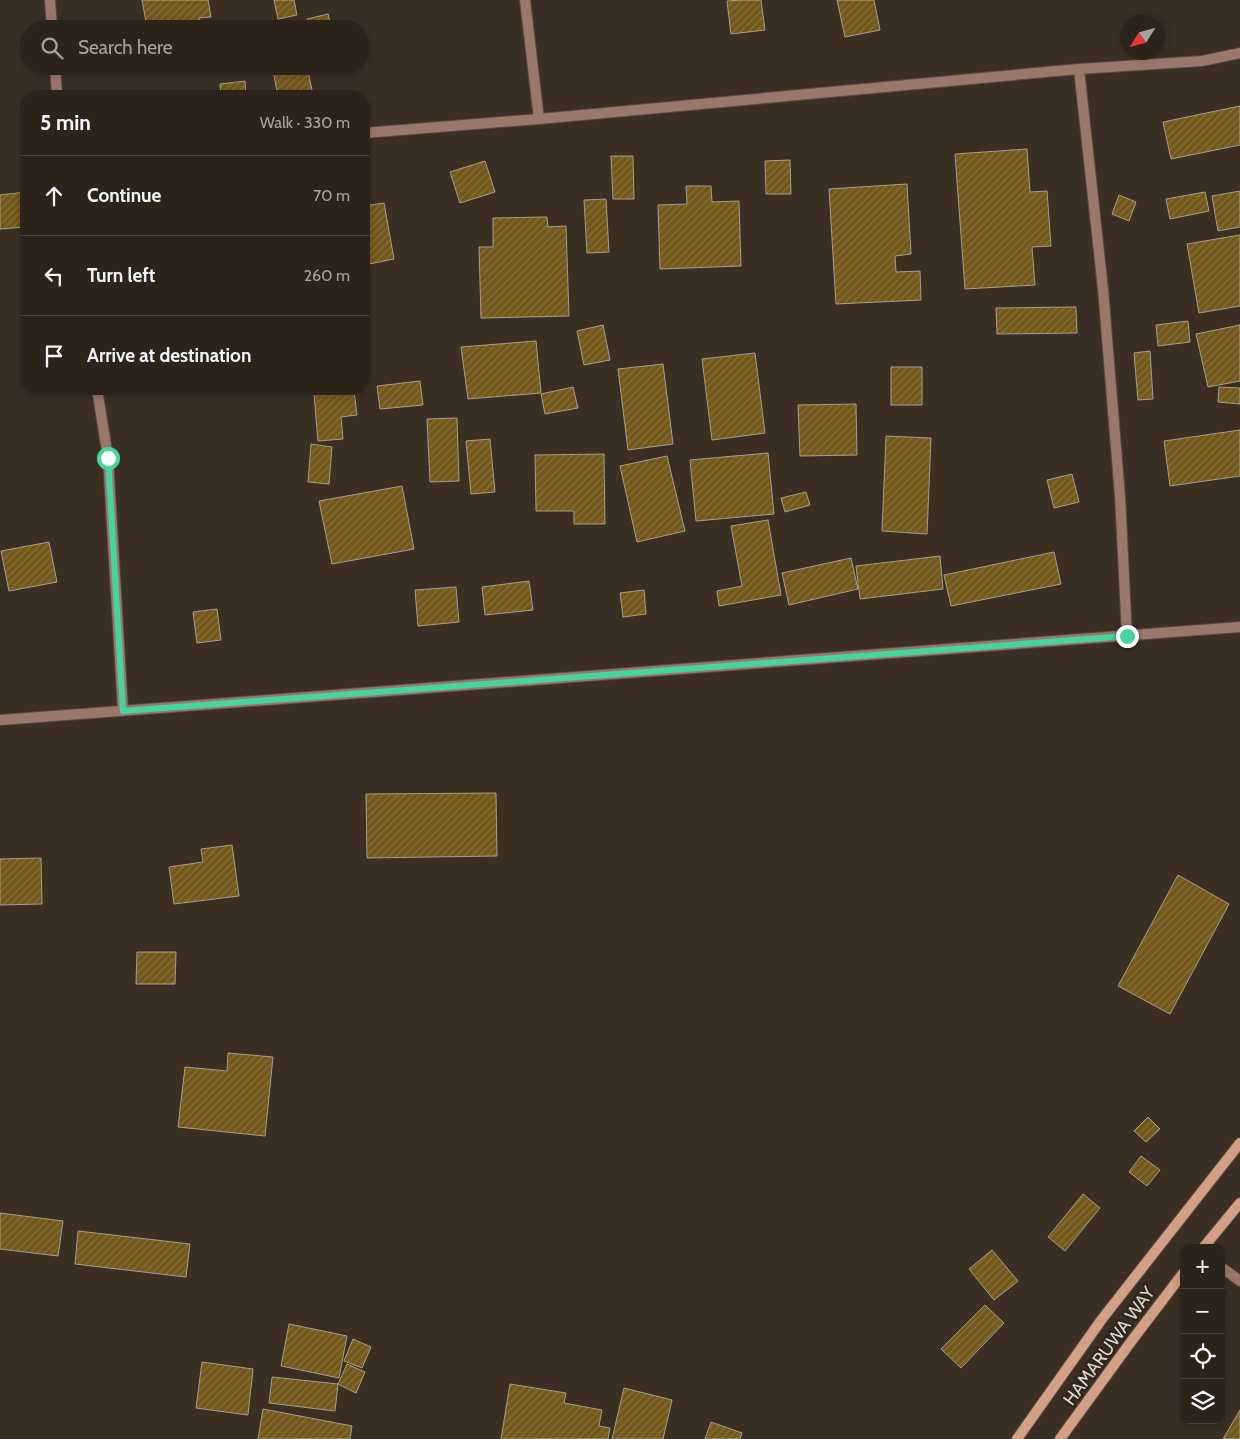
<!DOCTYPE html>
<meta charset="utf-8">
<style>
:root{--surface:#2c231a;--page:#382f27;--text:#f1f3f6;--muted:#a6a4a2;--line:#484039}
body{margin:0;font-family:Cabin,sans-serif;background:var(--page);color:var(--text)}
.controls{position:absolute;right:15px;bottom:15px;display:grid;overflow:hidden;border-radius:10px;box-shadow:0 2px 8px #0003}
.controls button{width:45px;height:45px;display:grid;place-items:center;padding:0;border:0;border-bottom:1px solid var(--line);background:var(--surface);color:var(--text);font:25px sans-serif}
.compass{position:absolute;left:1120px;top:15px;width:45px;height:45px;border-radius:50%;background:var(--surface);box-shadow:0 2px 8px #0003;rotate:233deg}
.stop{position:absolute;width:15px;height:15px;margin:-11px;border:4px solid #48d49d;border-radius:50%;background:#fff}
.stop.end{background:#48d49d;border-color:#fff;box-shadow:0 1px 5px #0008}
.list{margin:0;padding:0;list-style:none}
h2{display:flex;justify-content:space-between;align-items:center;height:65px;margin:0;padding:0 20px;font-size:21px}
h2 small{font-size:16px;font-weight:400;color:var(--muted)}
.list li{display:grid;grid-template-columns:32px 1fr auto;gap:15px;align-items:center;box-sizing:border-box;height:80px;padding:0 20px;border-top:1px solid var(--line)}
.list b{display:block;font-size:19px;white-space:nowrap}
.list em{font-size:16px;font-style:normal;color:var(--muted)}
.icon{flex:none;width:28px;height:28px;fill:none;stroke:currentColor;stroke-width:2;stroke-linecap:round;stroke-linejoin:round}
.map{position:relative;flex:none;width:1240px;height:1439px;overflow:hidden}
.search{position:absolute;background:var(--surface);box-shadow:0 2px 8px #0003;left:20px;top:20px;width:350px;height:55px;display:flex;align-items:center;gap:12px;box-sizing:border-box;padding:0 18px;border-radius:28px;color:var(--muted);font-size:19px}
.panel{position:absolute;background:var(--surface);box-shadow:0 2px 8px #0003;left:20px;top:90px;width:350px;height:305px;border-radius:20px}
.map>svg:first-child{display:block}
</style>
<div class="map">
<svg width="1240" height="1439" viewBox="0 0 1240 1439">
<defs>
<pattern id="building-hatch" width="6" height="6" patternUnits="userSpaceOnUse" patternTransform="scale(1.25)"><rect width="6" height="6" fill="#72581a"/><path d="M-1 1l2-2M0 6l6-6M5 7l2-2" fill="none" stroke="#866f3a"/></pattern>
</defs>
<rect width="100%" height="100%" fill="#3b2f23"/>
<!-- building -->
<path fill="url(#building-hatch)" stroke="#a79e8d" d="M142,0H208L211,17L199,18L201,29H159L157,21L146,22Z
M274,0H294L297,15L278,19Z
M741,0H761L765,30L731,34L727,1Z
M837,0H874L880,30L845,37Z
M328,14L332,29H309L307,19Z
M298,21L299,29H264Z
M272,66H307L313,95L305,96H278Z
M319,66H341L342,68L320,73Z
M245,81L246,96H221L220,84Z
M1240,106V145L1171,159L1163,122Z
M1027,149L1030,192L1047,191L1051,246L1032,247L1035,285L965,289L955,154Z
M611,156H633L634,199H613Z
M790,160L791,194H766L765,161Z
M485,161L495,192L460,203L450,172Z
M907,184L911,254L895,256L896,272L920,271L921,300L836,304L829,189Z
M686,186H711L712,202L739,201L741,266L660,269L658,205L687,204Z
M1240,191V227L1218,231L1212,196Z
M26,192V227L0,229V195Z
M1205,192L1209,211L1170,219L1166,199Z
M1119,195L1136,202L1129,221L1112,214Z
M606,199L609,252L587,253L584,200Z
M384,203L394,259L364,265V206Z
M547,217L548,227L566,226L569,316L481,318L479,247H493V218Z
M1240,235V306L1199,313L1187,244Z
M1076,307L1077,333L997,334L996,308Z
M1188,321L1190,342L1158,346L1156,325Z
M603,325L610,360L584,365L577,331Z
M1240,325V381L1208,387L1196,334Z
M536,341L541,393L468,399L461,347Z
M1150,351L1153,399L1138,400L1134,353Z
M755,353L765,433L712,440L702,359Z
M663,364L673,444L628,450L618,369Z
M891,367H922V405H891Z
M420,381L423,405L380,409L377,386Z
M573,387L578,408L545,414L541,394Z
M1219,387L1240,388V404L1218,402Z
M354,391L357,415L341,417L343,439L318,441L314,394Z
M856,404L857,455L800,456L798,405Z
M457,418L459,481L430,482L427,419Z
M1240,430V476L1170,486L1164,441Z
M886,436L931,438L927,534L882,531Z
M490,439L495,492L471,494L466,441Z
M311,444L332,447L329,484L308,482Z
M768,453L774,514L696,521L690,460Z
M604,454L605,524H574V511H536L535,455Z
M667,456L685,531L637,542L620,466Z
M1072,474L1079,502L1054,508L1047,480Z
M402,486L414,549L332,564L319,501Z
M806,492L810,505L785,512L781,498Z
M768,520L781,595L719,606L717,591L742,586L731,526Z
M49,542L57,582L9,591L1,551Z
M1054,552L1061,584L951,606L944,575Z
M940,556L943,589L860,599L856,566Z
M851,558L858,589L789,605L782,573Z
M529,581L533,610L485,615L482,587Z
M456,587L459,622L418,626L415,590Z
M644,590L646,614L623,617L620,593Z
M217,609L221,640L197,643L193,612Z
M496,793L497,856L367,858L366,794Z
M232,845L239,896L174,904L169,867L203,862L201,849Z
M41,858L42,904L0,905V859Z
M1178,875L1229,904L1170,1014L1118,986Z
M137,952H176L175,984H136Z
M228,1053L273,1057L265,1136L178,1127L185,1067L227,1071Z
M1148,1117L1160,1129L1146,1142L1134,1131Z
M1141,1156L1160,1170L1147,1186L1129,1172Z
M1083,1194L1100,1208L1065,1251L1048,1237Z
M0,1213L63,1221L58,1256L0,1249Z
M78,1231L190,1244L186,1277L75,1264Z
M992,1250L1018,1281L994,1300L969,1269Z
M985,1305L1004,1323L961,1368L941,1349Z
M289,1324L347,1336L339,1378L281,1366Z
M353,1339L371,1347L362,1368L344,1361Z
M202,1362L253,1369L248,1415L196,1408Z
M347,1364L365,1372L356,1393L338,1384Z
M272,1377L338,1384L335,1411L269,1403Z
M510,1384L566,1393L564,1403L602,1410L599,1426L610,1428L608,1439H501Z
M624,1388L672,1400L663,1439H612Z
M263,1409L352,1426L350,1439H258Z
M1240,1410V1439H1223Z
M711,1422L742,1433L740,1439H705Z"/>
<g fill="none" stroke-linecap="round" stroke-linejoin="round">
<defs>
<path id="minor" d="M50,0L52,29
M525,0L539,119
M55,66L57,96
M1079,69L1103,289L1120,496L1127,636
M364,133L539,119L1079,69L1202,61L1240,53
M97,389L108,458L123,711
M0,720L1240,627
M1221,1267L1240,1281"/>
<path id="secondary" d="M1203,1248L1240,1203
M1017,1439L1102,1319L1240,1143
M1060,1439L1133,1339L1184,1272"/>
</defs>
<!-- minor casing -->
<use href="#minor" stroke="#564a3f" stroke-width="12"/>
<!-- secondary casing -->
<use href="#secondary" stroke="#564a3f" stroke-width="12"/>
<!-- minor -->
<use href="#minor" stroke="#997869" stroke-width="10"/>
<!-- secondary -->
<use href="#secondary" stroke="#d49f87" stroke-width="10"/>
</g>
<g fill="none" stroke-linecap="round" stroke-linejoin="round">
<!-- route -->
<path stroke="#48d49d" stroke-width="6" d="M108,458L123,711L1127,636"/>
</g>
<g text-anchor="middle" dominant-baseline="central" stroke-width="4.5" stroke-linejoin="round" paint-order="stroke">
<!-- street labels -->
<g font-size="18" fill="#e1d9d1" stroke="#302519">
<text transform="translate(1109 1346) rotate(-54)">HAMARUWA WAY</text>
</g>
</g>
</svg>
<div class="controls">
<button>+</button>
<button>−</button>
<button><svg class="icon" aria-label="locate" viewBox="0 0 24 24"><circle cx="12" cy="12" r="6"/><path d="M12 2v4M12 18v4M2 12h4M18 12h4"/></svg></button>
<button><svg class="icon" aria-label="layers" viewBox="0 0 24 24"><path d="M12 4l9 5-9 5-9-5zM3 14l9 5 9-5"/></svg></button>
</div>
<svg class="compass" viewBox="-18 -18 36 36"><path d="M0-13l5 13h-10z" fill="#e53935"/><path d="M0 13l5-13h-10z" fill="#a6a4a2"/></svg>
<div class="stop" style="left:108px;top:458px"></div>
<div class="stop end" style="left:1127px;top:636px"></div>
<div class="search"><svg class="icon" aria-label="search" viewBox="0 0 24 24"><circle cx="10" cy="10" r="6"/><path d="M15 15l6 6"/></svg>Search here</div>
<section class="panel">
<h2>5 min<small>Walk · 330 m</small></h2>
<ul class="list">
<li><svg class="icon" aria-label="ahead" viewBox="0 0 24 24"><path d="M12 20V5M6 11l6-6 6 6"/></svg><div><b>Continue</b></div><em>70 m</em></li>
<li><svg class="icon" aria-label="left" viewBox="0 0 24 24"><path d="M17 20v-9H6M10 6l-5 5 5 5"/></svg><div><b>Turn left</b></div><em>260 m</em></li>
<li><svg class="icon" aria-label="arrive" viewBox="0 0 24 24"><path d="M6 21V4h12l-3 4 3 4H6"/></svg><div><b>Arrive at destination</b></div></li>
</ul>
</section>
</div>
